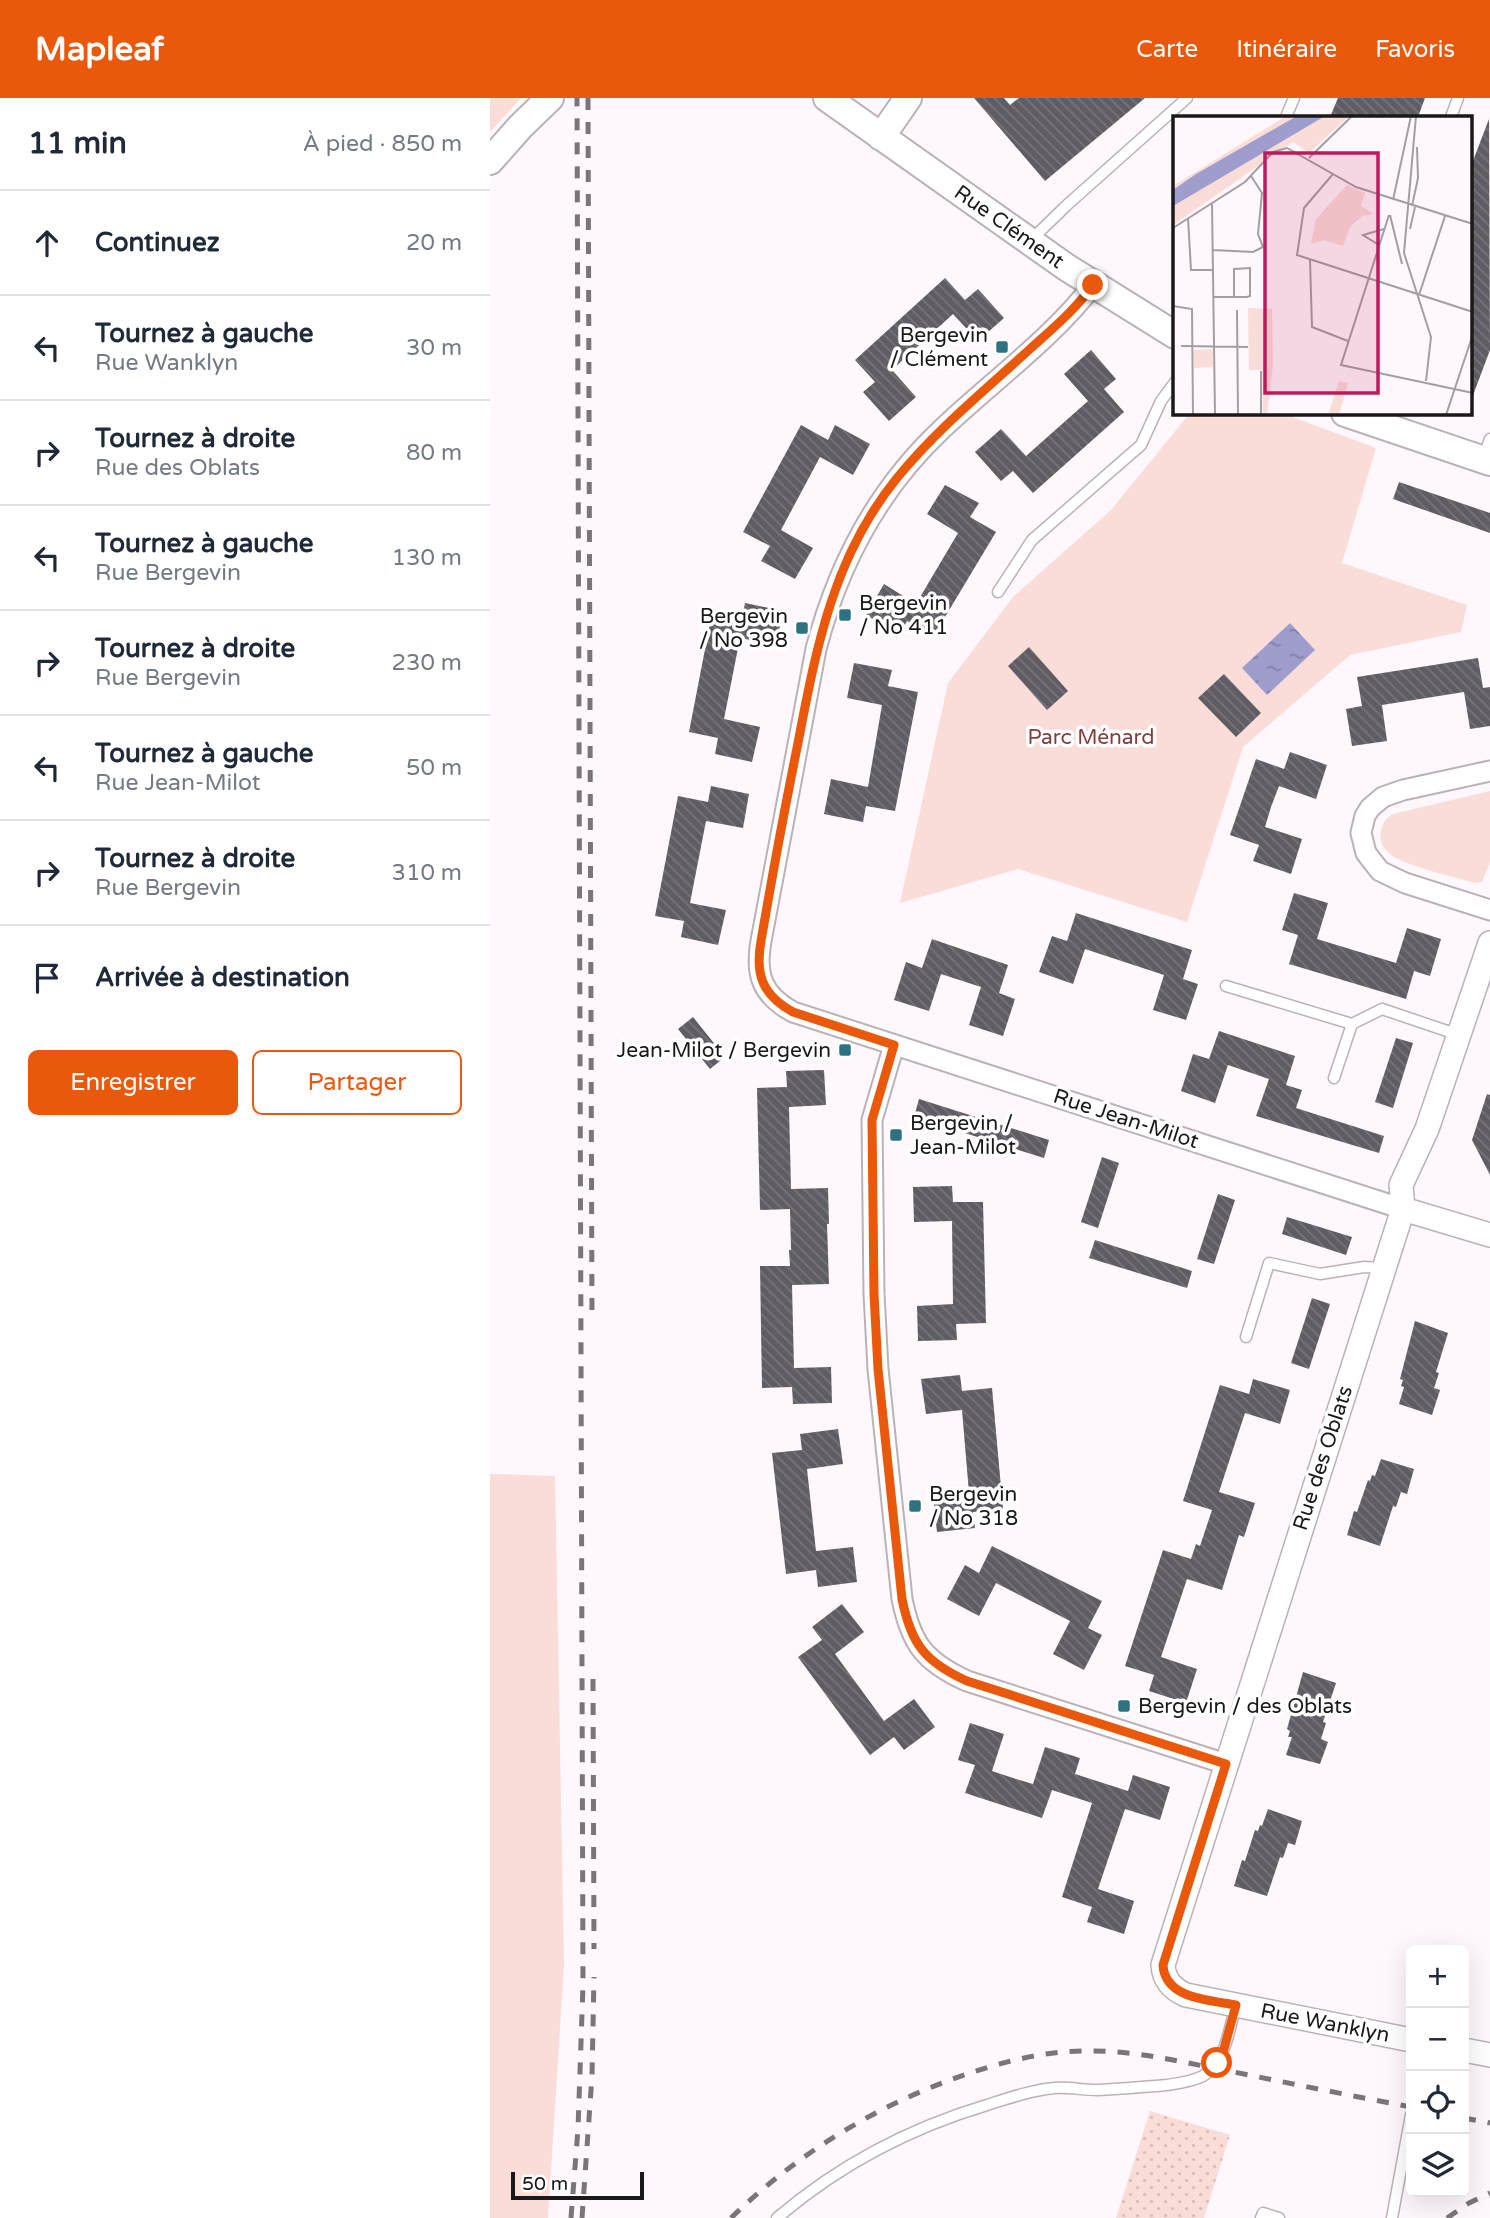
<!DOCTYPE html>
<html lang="fr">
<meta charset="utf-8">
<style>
:root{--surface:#fff;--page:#f6f6f7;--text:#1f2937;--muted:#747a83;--line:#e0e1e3;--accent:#ea580c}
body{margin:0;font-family:"Varela Round",sans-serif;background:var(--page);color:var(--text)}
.controls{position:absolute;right:21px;bottom:21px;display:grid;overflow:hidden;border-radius:10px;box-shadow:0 7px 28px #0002}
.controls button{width:63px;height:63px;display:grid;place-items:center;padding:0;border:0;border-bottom:2px solid var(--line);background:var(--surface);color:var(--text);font:35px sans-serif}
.scale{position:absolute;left:21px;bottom:18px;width:133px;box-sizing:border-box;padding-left:7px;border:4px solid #1b181a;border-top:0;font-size:19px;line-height:24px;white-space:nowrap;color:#1b181a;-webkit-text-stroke:5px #fff;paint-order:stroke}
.stop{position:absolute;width:21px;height:21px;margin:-16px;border:5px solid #ea580c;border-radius:50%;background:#fff}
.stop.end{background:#ea580c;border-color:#fff;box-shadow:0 2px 7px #0008}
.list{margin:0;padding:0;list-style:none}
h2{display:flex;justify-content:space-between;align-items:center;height:91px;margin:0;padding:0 28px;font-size:30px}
h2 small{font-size:23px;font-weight:400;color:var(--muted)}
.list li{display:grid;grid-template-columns:46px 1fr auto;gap:21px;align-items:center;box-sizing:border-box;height:105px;padding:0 28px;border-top:2px solid var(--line)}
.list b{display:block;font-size:26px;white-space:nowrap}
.list p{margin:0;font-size:23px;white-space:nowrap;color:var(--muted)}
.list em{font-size:23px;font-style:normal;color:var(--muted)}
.actions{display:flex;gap:14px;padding:21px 28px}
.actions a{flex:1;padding:16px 0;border:2px solid var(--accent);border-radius:10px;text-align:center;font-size:24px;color:var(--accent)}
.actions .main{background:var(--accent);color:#fff}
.icon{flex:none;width:38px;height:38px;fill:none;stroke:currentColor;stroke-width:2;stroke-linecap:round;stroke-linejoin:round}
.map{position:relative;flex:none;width:1000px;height:2120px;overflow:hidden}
header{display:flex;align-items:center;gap:42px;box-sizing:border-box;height:98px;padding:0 35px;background:var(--accent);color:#fff}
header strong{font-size:33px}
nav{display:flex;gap:38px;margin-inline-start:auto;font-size:24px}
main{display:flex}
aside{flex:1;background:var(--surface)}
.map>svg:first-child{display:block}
</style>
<header>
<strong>Mapleaf</strong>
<nav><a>Carte</a><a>Itinéraire</a><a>Favoris</a></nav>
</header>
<main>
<aside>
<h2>11 min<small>À pied · 850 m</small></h2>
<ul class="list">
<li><svg class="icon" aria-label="ahead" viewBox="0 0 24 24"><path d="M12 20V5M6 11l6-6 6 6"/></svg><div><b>Continuez</b></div><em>20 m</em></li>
<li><svg class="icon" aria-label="left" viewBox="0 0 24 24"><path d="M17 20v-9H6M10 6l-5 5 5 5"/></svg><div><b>Tournez à gauche</b><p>Rue Wanklyn</p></div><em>30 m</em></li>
<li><svg class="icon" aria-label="right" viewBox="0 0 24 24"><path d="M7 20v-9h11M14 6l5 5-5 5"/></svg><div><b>Tournez à droite</b><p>Rue des Oblats</p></div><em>80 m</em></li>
<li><svg class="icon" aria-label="left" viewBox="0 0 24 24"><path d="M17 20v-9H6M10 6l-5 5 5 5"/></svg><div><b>Tournez à gauche</b><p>Rue Bergevin</p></div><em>130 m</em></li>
<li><svg class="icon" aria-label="right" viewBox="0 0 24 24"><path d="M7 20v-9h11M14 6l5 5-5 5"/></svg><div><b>Tournez à droite</b><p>Rue Bergevin</p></div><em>230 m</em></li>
<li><svg class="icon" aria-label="left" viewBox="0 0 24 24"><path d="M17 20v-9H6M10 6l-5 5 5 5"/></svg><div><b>Tournez à gauche</b><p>Rue Jean-Milot</p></div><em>50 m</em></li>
<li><svg class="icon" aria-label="right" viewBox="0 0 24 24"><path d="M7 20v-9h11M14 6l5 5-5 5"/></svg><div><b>Tournez à droite</b><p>Rue Bergevin</p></div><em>310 m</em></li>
<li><svg class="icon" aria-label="arrive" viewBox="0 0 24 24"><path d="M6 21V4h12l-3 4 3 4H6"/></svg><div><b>Arrivée à destination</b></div></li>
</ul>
<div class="actions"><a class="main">Enregistrer</a><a>Partager</a></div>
</aside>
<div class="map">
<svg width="1000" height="2120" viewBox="0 0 1000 2120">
<defs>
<pattern id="garden-dots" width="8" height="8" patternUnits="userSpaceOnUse" patternTransform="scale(1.75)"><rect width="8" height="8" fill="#fadcd9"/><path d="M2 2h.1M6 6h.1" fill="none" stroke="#d6bcba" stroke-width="1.8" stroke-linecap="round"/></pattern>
<pattern id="water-ripples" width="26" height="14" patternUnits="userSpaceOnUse" patternTransform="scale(1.75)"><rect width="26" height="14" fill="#9f9dcd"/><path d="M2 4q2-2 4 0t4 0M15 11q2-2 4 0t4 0" fill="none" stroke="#817fa6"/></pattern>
<pattern id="building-back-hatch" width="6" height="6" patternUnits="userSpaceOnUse" patternTransform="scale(1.75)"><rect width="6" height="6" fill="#605c63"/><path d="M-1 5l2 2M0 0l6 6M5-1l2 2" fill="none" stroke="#777479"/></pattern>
</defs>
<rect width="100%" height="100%" fill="#fef8fc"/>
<!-- park -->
<path fill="#fadcd9" d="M0,0H31L0,34Z
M700,315H792L886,350L852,465L977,507L971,534L860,557L753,649L697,824L528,771L410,805L458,585L523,499L621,412Z
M1000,693V765L992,784L985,785C965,779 916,768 901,757C893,751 889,743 891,733C893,724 896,720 903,716Z
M0,1376L65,1378L74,1866L58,2120H0Z"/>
<!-- garden -->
<path fill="url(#garden-dots)" d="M660,2013L740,2037L714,2120H626Z"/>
<!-- water -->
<path fill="url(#water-ripples)" d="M800,525L825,552L777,597L752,570Z"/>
<!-- building -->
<path fill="url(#building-back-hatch)" d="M484,0H514L520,7L529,0H655L555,83Z
M848,0H935L928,19H840Z
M999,21L1000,252L982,300L981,68Z
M455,180L475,202L488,191L514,220L488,243L463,216L402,272L426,299L399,323L373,294L385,284L365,262Z
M601,252L626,281L614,291L634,314L543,395L523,373L511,383L485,354L511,331L536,358L598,303L574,276Z
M311,327L338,342L345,327L380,346L363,377L330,359L291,432L323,450L305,481L271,463L280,448L253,434Z
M909,384L1000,415V435L903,401Z
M455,387L489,405L480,419L506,434L443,539L417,523L409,537L376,517L394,486L426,506L468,435L437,416Z
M255,505L293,513L286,547L250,540L234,621L270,629L262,664L225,656L228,640L199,634L222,515L252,521Z
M539,549L578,593L557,612L518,568Z
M988,560L993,590L1000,589V628L980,631L974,594L892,607L897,643L862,648L856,611L872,608L867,579Z
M364,565L402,572L398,588L428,594L405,713L376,708L373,724L334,716L341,681L378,689L392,607L357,600Z
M734,576L771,615L746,639L708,600Z
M800,654L837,667L826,701L789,688L781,709L775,729L812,741L801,776L763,763L769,747L740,737L766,661L794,671Z
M221,688L259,696L253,730L216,723L200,805L236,812L228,847L191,839L194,823L165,818L188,698L218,704Z
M804,795L838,805L827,841L906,865L917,830L951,841L940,878L924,873L916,901L799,866L808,837L792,832Z
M586,815L702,852L693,881L708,886L696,922L663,912L674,877L595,851L583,886L549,874L562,838L577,843Z
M442,841L518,867L509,895L525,901L513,938L479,927L491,889L451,876L439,913L404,902L416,864L432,870Z
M203,919L235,959L220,971L188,931Z
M729,933L805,958L796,987L812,992L806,1010L894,1038L889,1055L766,1018L779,981L738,967L725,1005L691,993L703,956L719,961Z
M906,940L923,945L903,1010L885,1004Z
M334,972L336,1007L299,1009L301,1091L338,1090L339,1126H337L339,1186L302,1187L304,1270L341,1269L342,1305L303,1306L302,1289L272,1290L270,1168H300L299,1152H301L300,1111L270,1112L267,990L297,989L296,973Z
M997,996L1000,997V1077L982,1042Z
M429,1001L559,1042L554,1060L424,1019Z
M612,1059L629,1065L608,1130L591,1124Z
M462,1088L463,1104H493L496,1225L466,1226L467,1242L428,1243L427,1208L463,1206L462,1123L424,1124L423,1089Z
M728,1096L745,1102L724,1166L707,1161Z
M797,1119L862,1139L856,1157L792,1136Z
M605,1142L702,1173L697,1190L599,1160Z
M822,1200L840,1206L819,1271L801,1265Z
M925,1223L958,1235L946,1274L949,1275L944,1290L950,1292L942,1317L909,1306L914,1289L911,1288L913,1282L910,1281Z
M470,1277L472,1293L502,1290L513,1411L483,1414L485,1430L447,1434L443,1398L479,1395L472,1312L436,1316L431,1281Z
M763,1281L800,1292L790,1326L755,1315L729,1394L765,1405L754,1439L749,1437L732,1492L697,1481L671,1559L707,1571L696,1605L659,1593L664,1577L635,1568L673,1452L701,1461L706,1446L710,1448L722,1412L693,1403L730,1287L759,1296Z
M348,1331L353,1366L317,1371L326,1453L363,1449L367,1484L328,1489L326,1472L296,1476L282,1355L312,1352L310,1336Z
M891,1361L924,1371L917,1396L911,1394L906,1409L903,1408L890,1448L857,1437L864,1413L867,1414L878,1382L880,1383L882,1377L885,1378Z
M502,1448L612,1503L598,1530L612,1537L594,1572L563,1556L580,1523L506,1485L489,1518L457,1501L475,1467L489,1475Z
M352,1506L374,1534L345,1556L394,1623L424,1601L445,1629L414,1652L404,1639L380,1657L308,1559L332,1542L322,1529Z
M813,1574L846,1585L833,1624L836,1625L831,1641L838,1644L830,1666L796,1657L802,1639H798L800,1633L797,1631Z
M480,1625L514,1636L502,1673L523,1680L543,1686L555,1649L590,1660L585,1676L638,1693L643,1677L680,1689L670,1722L635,1711L608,1791L644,1803L634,1836L597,1824L602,1809L572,1799L602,1705L562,1692L552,1720L475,1695L485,1667L468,1662Z
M778,1711L812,1723L805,1747L798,1745L793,1760L790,1759L777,1798L744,1788L752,1762L755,1763L765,1732L768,1733L770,1727L772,1728Z"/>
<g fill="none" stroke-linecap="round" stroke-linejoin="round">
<defs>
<path id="service" d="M796,19L804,0
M961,19L968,0
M542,141L577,107L697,0
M993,361L1000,341
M508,494L542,442L651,347L671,303L685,284
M736,888L862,926
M844,980L862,926L892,911L969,937
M756,1239L779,1165L830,1176L874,1169L893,1170
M287,2120C349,2067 420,2030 497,2007C519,2000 542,1992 565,1990C579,1989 593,1992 607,1992C631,1991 654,1989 677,1987C689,1985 701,1984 713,1978C736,1964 739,1931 746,1907
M771,2120L773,2115L789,2120
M902,2120L921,2017"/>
<path id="minor" d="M603,187C563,240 500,285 452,331C388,391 348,467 326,551L271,843C265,877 272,897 303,914L913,1111
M1000,673L913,692L893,699L880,710L875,718L871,735L876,755L890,773L915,785L1000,812
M404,947L382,1022L384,1196L388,1271L412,1501C421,1546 435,1564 477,1583L736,1666"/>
<path id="tertiary" d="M913,1111L1000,1137
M921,1942L696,1897C682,1891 674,1882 673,1867L913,1111L911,1087L937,1031L1000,845
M974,1952L1000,1957"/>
<path id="secondary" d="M337,0L576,169L685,237
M391,39L418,0
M0,63L30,29L60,0
M855,315L1000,364"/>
</defs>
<!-- service casing -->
<use href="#service" stroke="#bbb2b9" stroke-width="13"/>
<!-- minor casing -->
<use href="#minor" stroke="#bbb2b9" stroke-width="23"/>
<!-- tertiary casing -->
<use href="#tertiary" stroke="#bbb2b9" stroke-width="26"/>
<!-- secondary casing -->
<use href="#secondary" stroke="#bbb2b9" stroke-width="30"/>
<!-- service -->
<use href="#service" stroke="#fff" stroke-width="10"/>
<!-- minor -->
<use href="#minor" stroke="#fff" stroke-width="19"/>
<!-- tertiary -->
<use href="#tertiary" stroke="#fff" stroke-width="23"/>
<!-- secondary -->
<use href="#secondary" stroke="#fff" stroke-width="26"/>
<!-- rail -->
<path stroke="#7a7578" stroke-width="5" stroke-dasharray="12 12" stroke-linecap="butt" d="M98,0L102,1224
M103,1581L104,1851
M974,2020L1000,2025
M81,2120L88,2031L93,1887L87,0
M92,2120L102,1978L104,1879
M241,2120C314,2049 402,1998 499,1969C533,1959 568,1952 603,1953C646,1953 687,1963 729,1971C793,1984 857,1997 921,2009
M957,2120L979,2105L1000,2095"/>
</g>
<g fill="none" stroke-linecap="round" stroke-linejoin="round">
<!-- route -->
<path stroke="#ea580c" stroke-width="9" d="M603,187C585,212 562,231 540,251C494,293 446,332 407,380C342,460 326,552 307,650C294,714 282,779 271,843C265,876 272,897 303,914L404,947L382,1022L384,1196L388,1271L412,1501C421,1546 435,1564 477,1583L736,1666L673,1867C675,1901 719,1902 746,1907L732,1958L727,1965"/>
</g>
<!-- markers -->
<g fill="#2c7280" stroke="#fff" stroke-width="2.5">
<rect x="505" y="242" width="14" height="14" rx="3.5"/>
<rect x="348" y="510" width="14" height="14" rx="3.5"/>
<rect x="305" y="523" width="14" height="14" rx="3.5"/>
<rect x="348" y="945" width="14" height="14" rx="3.5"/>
<rect x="399" y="1030" width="14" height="14" rx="3.5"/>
<rect x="418" y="1401" width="14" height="14" rx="3.5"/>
<rect x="627" y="1601" width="14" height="14" rx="3.5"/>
</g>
<g text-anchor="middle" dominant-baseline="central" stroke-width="7" stroke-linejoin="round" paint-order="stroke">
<!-- street labels -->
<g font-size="21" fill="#1b181a" stroke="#fff">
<text transform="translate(519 129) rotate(35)">Rue Clément</text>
<text transform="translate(636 1021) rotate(18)">Rue Jean-Milot</text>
<text transform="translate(833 1360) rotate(-72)">Rue des Oblats</text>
<text transform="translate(835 1925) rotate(11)">Rue Wanklyn</text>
</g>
<!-- poi labels -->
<g font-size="21" fill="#1b181a" stroke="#fff" text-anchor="start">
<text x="498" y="237" text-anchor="end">Bergevin<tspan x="498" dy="24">/ Clément</tspan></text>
<text x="369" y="505">Bergevin<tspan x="369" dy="24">/ No 411</tspan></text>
<text x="298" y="518" text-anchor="end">Bergevin<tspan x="298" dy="24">/ No 398</tspan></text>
<text x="341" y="952" text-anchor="end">Jean-Milot / Bergevin</text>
<text x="420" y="1025">Bergevin /<tspan x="420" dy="24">Jean-Milot</tspan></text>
<text x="439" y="1396">Bergevin<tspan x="439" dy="24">/ No 318</tspan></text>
<text x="648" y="1608">Bergevin / des Oblats</text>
</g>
<!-- park labels -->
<g font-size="21" fill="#853d3b" stroke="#fff">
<text x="601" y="639">Parc Ménard</text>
</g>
</g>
<!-- overview -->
<g transform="translate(683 18)">
<rect width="299" height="299" fill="#fef8fc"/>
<path d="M113,0H176L136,37L120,26L0,109V70ZM174,69L192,77L188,90L201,98L189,100L177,111L170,130L151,124L138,128L143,103ZM75,192L99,193L100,248L94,299H90L89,254H76ZM40,233V251L21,252V234Z" fill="#fadcd9"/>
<path d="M166,265L175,267L166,299H155Z" fill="#fadcd9"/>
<path d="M124,0H152L0,90V74L23,58Z" fill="#9f9dcd"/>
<path fill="none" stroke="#a39ea2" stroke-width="2" d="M243,0L231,137L258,221L253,265M136,42L179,0M160,58L131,92L124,139L300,196M220,84L238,0M39,87L42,299M239,90L245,62L244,31M216,99L168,249L300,277M217,99L229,148M15,102L18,154H40M0,112L72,66L100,36L114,32L183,71L300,108M237,113L242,91M206,129L190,119L211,113M40,134L80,136L90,131L85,118L89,77L78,60M137,144L139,211L175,225M246,179L272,100M41,181H74L77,180V152L61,153V181M0,190L19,193L20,299M64,194L65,299M8,230L75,231M88,255V299M273,299L300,218"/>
<path fill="#c2185b" fill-opacity="0.15" stroke="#c2185b" stroke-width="3.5" d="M92,37H205V277H92Z"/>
<rect width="299" height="299" fill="none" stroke="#1b181a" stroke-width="3.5"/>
</g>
</svg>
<div class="controls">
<button>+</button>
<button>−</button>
<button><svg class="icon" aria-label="locate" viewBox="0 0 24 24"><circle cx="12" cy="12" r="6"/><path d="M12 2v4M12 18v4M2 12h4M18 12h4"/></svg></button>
<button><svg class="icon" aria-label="layers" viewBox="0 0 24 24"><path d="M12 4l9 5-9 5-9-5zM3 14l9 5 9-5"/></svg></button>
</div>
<div class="scale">50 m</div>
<div class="stop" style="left:727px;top:1965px"></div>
<div class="stop end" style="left:603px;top:187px"></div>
</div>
</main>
